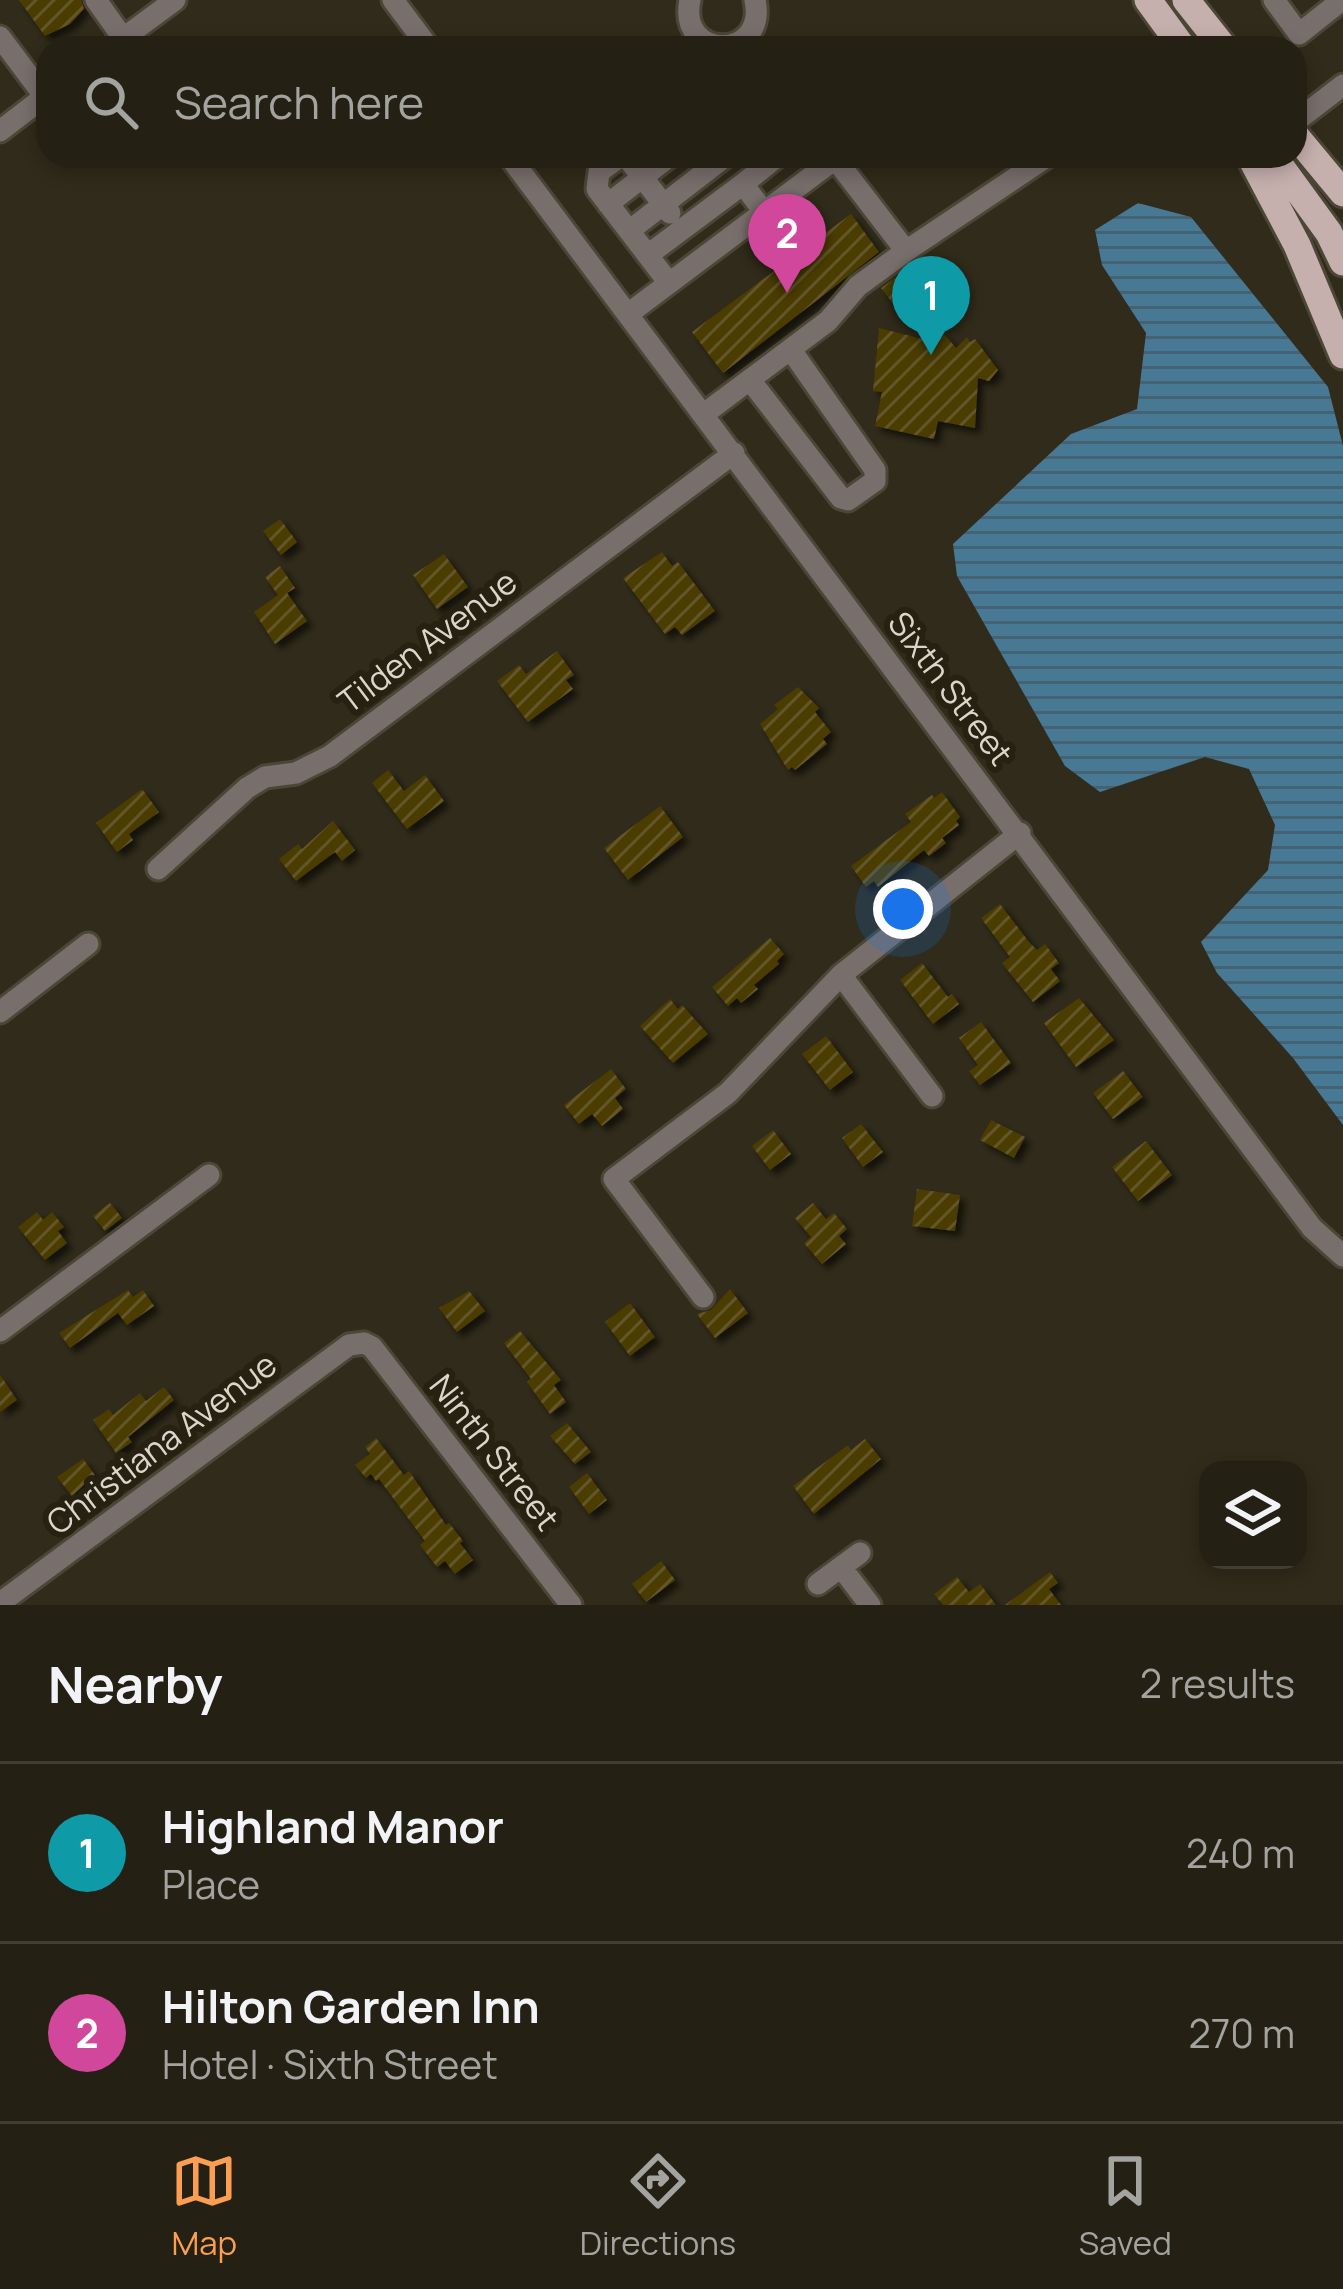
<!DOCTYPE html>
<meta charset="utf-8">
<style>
:root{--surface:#242014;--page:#302d22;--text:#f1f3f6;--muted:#a3a3a0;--line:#413e34;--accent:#fc9e52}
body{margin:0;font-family:Manrope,sans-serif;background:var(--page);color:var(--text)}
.controls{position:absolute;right:36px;bottom:36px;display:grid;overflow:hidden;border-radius:24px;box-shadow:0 6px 18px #0003}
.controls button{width:108px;height:108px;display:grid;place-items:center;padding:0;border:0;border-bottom:3px solid var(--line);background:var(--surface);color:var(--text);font:60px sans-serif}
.you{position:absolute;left:903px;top:909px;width:42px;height:42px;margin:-30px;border:9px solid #fff;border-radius:50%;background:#1a73e8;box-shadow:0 0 0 18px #1a73e833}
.badge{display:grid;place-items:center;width:78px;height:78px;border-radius:50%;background:var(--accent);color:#fff;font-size:39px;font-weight:700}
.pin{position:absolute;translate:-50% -99px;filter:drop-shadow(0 3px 6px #0008)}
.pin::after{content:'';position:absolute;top:63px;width:42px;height:36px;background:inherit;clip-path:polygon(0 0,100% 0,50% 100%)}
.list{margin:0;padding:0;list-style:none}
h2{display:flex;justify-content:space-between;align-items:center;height:156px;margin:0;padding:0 48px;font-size:51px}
h2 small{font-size:39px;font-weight:400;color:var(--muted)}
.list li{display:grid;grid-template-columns:78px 1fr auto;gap:36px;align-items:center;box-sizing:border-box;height:180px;padding:0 48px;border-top:3px solid var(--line)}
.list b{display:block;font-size:45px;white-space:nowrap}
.list p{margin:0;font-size:39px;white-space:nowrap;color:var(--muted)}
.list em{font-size:39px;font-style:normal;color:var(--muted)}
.icon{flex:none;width:66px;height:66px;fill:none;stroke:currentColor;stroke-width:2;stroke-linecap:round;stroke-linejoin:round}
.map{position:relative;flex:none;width:1343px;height:1605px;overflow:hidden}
.search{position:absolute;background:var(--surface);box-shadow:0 6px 18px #0003;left:36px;right:36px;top:36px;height:132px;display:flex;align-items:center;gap:30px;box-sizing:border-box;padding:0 42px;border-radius:36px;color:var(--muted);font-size:45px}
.sheet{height:516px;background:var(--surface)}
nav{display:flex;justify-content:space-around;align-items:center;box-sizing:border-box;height:168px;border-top:3px solid var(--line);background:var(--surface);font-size:33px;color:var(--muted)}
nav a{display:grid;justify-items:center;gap:6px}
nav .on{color:var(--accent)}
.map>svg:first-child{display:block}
</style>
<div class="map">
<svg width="1343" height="1605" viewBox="0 0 1343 1605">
<defs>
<pattern id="water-rules" width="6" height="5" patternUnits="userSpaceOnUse" patternTransform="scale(3)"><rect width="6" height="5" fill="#477995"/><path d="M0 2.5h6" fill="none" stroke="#456272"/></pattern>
<pattern id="building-hatch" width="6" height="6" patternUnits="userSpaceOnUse" patternTransform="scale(3)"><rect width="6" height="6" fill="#4b3c06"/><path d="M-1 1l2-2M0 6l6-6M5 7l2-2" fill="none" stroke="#645729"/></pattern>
<filter id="shadow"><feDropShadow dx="5.5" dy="5.5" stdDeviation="3" flood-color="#0009"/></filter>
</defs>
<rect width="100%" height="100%" fill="#302b1a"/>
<!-- water -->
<path fill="url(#water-rules)" d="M1138,203L1191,217L1328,387L1343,446V1125L1293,1058L1217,973L1201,942L1268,870L1275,825L1249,769L1205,757L1100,792L1065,766L957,576L953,544L1071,434L1137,409L1146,333L1102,265L1095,230Z"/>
<!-- building -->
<path fill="url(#building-hatch)" filter="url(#shadow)" d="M19,0H81L84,9L70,24L45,36Z
M851,214L879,252L723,373L692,332Z
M906,270L921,292L898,310L881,288Z
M879,328L935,342L945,335L956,348L967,337L970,342L975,339L998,370L989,381L978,378L975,428L938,421L934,439L875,426L882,392L873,391Z
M280,519L297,542L281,555L263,531Z
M662,552L672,566L678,562L715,611L682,635L675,627L665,634L623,578Z
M444,554L468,587L437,609L413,575Z
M280,566L295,588L287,593L307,621L275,644L254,612L278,595L265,577Z
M557,651L574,675L566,680L573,689L528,722L497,681L519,665L526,674Z
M798,687L819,708L815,712L831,732L823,739L827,744L795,770L792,767L788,770L760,724L778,709L774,705Z
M388,770L404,791L425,775L444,801L407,829L372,783Z
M142,789L159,812L129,834L133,840L117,852L96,823Z
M942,792L960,817L956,821L959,825L942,838L946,843L929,856L924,850L878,887L874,881L866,887L851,866L911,822L905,814L932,795L934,798Z
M660,806L683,837L628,880L604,848Z
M333,821L355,850L342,861L335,852L296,881L279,859L298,844L302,849Z
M1000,904L1029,942L1037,950L1045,944L1059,963L1051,969L1060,981L1033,1002L1002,963L1010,957L981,918Z
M770,938L784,954L777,961L779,964L754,985L758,989L741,1003L737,998L728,1006L712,987Z
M922,963L948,997L952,994L959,1004L933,1024L900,980Z
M1079,998L1114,1040L1076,1067L1044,1023Z
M670,999L678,1009L682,1005L708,1034L673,1063L640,1026Z
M981,1022L1011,1063L980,1085L969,1071L978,1065L959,1038Z
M826,1036L853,1072L830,1090L802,1054Z
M611,1069L626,1089L615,1098L623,1109L602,1126L592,1114L579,1124L564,1105Z
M1123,1071L1143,1097L1113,1119L1093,1093Z
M991,1120L1025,1137L1014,1158L980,1140Z
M861,1124L883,1152L863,1167L842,1138Z
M773,1130L791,1154L770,1170L752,1146Z
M1146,1141L1172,1175L1138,1201L1112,1167Z
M917,1189L960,1195L955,1231L912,1226Z
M110,1203L122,1218L105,1231L93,1216Z
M813,1203L826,1219L834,1213L847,1229L839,1236L846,1244L822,1264L804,1243L811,1237L795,1218Z
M37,1212L43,1220L52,1212L64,1227L58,1231L67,1243L45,1260L18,1227Z
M730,1289L748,1313L715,1338L697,1314L711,1310Z
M128,1290L133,1297L143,1290L154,1306L127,1325L118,1313L70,1348L59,1333Z
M469,1291L485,1311L457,1332L439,1308Z
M630,1303L655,1337L630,1356L605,1322Z
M520,1331L561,1380L554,1385L566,1402L550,1414L527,1382L531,1379L504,1343Z
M0,1375L17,1400L0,1412Z
M164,1387L174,1400L128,1437L132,1442L116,1453L93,1420L109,1409L113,1415L140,1393L146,1401Z
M567,1423L591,1452L575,1464L550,1436Z
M376,1438L404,1475L409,1471L446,1525L449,1523L463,1541L460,1543L473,1560L455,1574L445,1561L437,1567L420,1545L425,1541L379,1479L376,1481L371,1474L366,1478L355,1465L370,1454L365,1447Z
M865,1439L881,1459L814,1514L793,1486L848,1445L851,1450Z
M83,1459L95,1475L72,1496L57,1477Z
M587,1473L607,1500L589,1514L569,1487Z
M661,1561L675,1580L646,1602L632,1584Z
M1050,1572L1058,1583L1049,1589L1061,1605H1005Z
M957,1577L969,1592L980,1584L996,1605H943L934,1594Z"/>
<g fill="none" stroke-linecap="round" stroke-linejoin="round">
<defs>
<path id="minor" d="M96,0L123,38
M393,0L429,48
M690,0C677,61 768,61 755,0
M1274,0L1299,34L1342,0
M0,37L45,97
M110,48L175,0
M1295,122L1343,85
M0,131L48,94
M509,156L1312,1228L1343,1256
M621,156L599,172L597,189L669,283
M626,156L670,213
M608,204L670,156
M764,212L743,184L778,156
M629,231L726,156
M906,251L1048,156
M648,255L743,184
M628,314L835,159
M750,380L841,498L848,500L875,481V470L791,350
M704,414L828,321L858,286L906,251L833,156
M158,869L247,788L265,777L296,773L330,756L734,453
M841,975L932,1096
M0,1012L88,944
M703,1297L614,1179L728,1093L841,975L1020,833
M0,1331L209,1175
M841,1567L870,1605
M818,1584L860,1553
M0,1603L349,1345L364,1343L372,1347L571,1605"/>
<path id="major" d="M1148,0L1183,48
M1186,0L1224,48
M1295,135L1343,193
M1250,156L1297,245L1343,355
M1273,156L1329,233L1343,262"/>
</defs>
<!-- minor casing -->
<use href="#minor" stroke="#4b4636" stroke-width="27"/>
<!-- major casing -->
<use href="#major" stroke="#4b4636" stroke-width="33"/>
<!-- minor -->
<use href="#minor" stroke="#786e6c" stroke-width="21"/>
<!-- major -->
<use href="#major" stroke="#c6b0ae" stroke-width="27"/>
</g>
<g text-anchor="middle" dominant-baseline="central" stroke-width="12" stroke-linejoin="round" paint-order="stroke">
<!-- street labels -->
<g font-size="33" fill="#dad6cc" stroke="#262110">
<text transform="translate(427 641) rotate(-37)">Tilden Avenue</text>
<text transform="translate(951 688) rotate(53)">Sixth Street</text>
<text transform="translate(161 1443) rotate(-37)">Christiana Avenue</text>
<text transform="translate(495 1452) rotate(52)">Ninth Street</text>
</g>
</g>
</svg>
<div class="controls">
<button><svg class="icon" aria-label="layers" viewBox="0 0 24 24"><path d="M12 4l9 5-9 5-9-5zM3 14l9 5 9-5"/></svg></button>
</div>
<div class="you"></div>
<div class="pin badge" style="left:931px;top:355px;background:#0f9aa8">1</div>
<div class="pin badge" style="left:787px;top:293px;background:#d1479c">2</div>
<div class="search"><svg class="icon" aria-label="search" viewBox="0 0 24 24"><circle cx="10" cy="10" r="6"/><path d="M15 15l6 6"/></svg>Search here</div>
</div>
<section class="sheet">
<h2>Nearby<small>2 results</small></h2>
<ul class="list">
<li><span class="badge" style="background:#0f9aa8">1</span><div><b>Highland Manor</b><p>Place</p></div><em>240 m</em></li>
<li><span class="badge" style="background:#d1479c">2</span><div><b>Hilton Garden Inn</b><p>Hotel · Sixth Street</p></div><em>270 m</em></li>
</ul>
</section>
<nav>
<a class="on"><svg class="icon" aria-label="map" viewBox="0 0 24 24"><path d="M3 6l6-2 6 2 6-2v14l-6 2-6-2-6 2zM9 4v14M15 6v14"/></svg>Map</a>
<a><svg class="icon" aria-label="directions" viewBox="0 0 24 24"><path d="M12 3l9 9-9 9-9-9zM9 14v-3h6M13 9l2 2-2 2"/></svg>Directions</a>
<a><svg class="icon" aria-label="saved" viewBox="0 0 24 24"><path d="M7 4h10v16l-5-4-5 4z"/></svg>Saved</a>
</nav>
